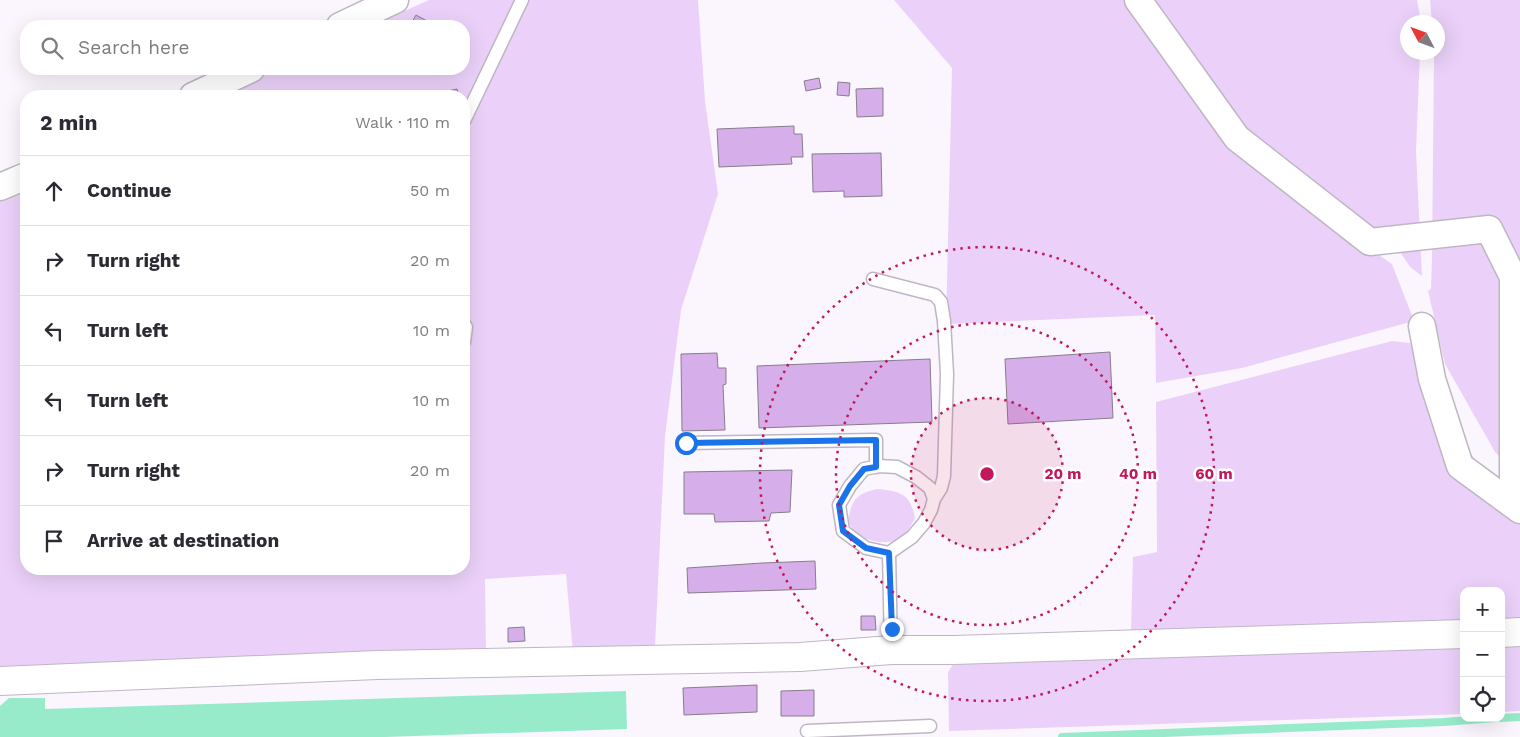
<!DOCTYPE html>
<meta charset="utf-8">
<style>
:root{--surface:#fff;--page:#f7f7f7;--text:#2b2b33;--muted:#7c7c81;--line:#e1e1e2}
body{margin:0;font-family:"Work Sans",sans-serif;background:var(--page);color:var(--text)}
.controls{position:absolute;right:15px;bottom:15px;display:grid;overflow:hidden;border-radius:10px;box-shadow:0 5px 20px #0002}
.controls button{width:45px;height:45px;display:grid;place-items:center;padding:0;border:0;border-bottom:1px solid var(--line);background:var(--surface);color:var(--text);font:25px sans-serif}
.compass{position:absolute;left:1400px;top:15px;width:45px;height:45px;border-radius:50%;background:var(--surface);box-shadow:0 5px 20px #0002;rotate:311deg}
.stop{position:absolute;width:15px;height:15px;margin:-11px;border:4px solid #1a73e8;border-radius:50%;background:#fff}
.stop.end{background:#1a73e8;border-color:#fff;box-shadow:0 1px 5px #0008}
.list{margin:0;padding:0;list-style:none}
h2{display:flex;justify-content:space-between;align-items:center;height:65px;margin:0;padding:0 20px;font-size:21px}
h2 small{font-size:16px;font-weight:400;color:var(--muted)}
.list li{display:grid;grid-template-columns:32px 1fr auto;gap:15px;align-items:center;box-sizing:border-box;height:70px;padding:0 20px;border-top:1px solid var(--line)}
.list b{display:block;font-size:19px;white-space:nowrap}
.list em{font-size:16px;font-style:normal;color:var(--muted)}
.icon{flex:none;width:28px;height:28px;fill:none;stroke:currentColor;stroke-width:2;stroke-linecap:round;stroke-linejoin:round}
.map{position:relative;flex:none;width:1520px;height:737px;overflow:hidden}
.search{position:absolute;background:var(--surface);box-shadow:0 5px 20px #0002;left:20px;top:20px;width:450px;height:55px;display:flex;align-items:center;gap:12px;box-sizing:border-box;padding:0 18px;border-radius:20px;color:var(--muted);font-size:19px}
.panel{position:absolute;background:var(--surface);box-shadow:0 5px 20px #0002;left:20px;top:90px;width:450px;height:485px;border-radius:20px}
.map>svg:first-child{display:block}
</style>
<div class="map">
<svg width="1520" height="737" viewBox="0 0 1520 737">
<rect width="100%" height="100%" fill="#fbf6fe"/>
<!-- green -->
<path fill="#ebd1f9" d="M429,0H698L705,101L718,194L681,310L665,436L655,647L573,653L566,574L485,579L486,651L0,675V197L26,185V569H464V96H219L278,69H464V26H371Z
M894,0H1129L1305,204L1392,264L1414,321L1242,368L1156,383L1155,315L946,324L952,68Z
M1146,0H1417L1421,22H1408V52L1420,53L1416,151L1422,276L1410,267L1399,250L1242,134Z
M1430,0H1520V475L1495,452L1445,364L1428,291L1431,289L1432,257L1434,53L1438,52V22H1432Z
M1392,341L1410,343L1435,403L1484,472L1520,504V618L1501,619V591H1464V620L1131,630L1133,557L1157,552L1156,402Z
M878,489C900,491 911,494 915,518C911,526 905,536 897,540C885,545 864,541 855,532C852,529 850,525 848,522C851,501 856,493 878,489Z
M1501,639L1520,643V711L1501,712Z
M1464,640V714L949,731L948,672L954,663Z"/>
<!-- water -->
<path fill="#97ebcb" d="M626,691L627,729L385,737H0V706L9,698H45V709Z"/>
<g fill="none" stroke-linecap="round" stroke-linejoin="round">
<!-- stream -->
<path stroke="#97ebcb" stroke-width="8" d="M1501,718L1520,717
M1062,737L1444,722L1495,718"/>
</g>
<!-- building -->
<path fill="#d5aeea" stroke="#867e8b" d="M416,15L436,26H410Z
M819,78L821,88L806,91L804,81Z
M838,82L850,83L849,96L837,95Z
M883,88V116L857,117L856,89Z
M457,89L459,96H426Z
M794,126V134H802L803,157H791L792,164L719,167L717,129Z
M881,153L882,196L844,197V191L813,192L812,154Z
M1110,352L1113,418L1008,424L1005,359Z
M717,353L718,368H726V384L723,385L725,430L682,431L681,354Z
M930,359L932,422L759,428L757,366Z
M792,470L790,512L771,513L769,521L715,522L714,514H684V472Z
M815,561L816,589L688,593L687,568L762,563Z
M861,616H875L876,630H861Z
M524,627L525,641L508,642V628Z
M757,685V712L684,715L683,688Z
M814,690V716H781V691Z"/>
<g fill="none" stroke-linecap="round" stroke-linejoin="round">
<defs>
<path id="lane" d="M464,121L522,0
M873,279L935,295L941,302L944,321L947,374L944,476L941,488L934,499
M464,324L466,327L464,342
M686,443L876,440V467
M889,553L912,537L924,523L931,510L934,499L930,488L916,477L897,467L879,466L864,469L850,486L839,505L843,531L866,548L889,553L891,650
M807,731L930,726"/>
<path id="street" d="M1138,0L1237,138L1370,242L1489,229L1513,277V503
M340,26L395,0
M193,96L251,69
M0,187L26,176
M1422,326L1432,379L1460,466L1520,510"/>
<path id="secondary" d="M1501,633L1520,632
M0,681L377,665L800,657L891,650H954L1464,634"/>
</defs>
<!-- lane casing -->
<use href="#lane" stroke="#bfb6c4" stroke-width="15"/>
<!-- street casing -->
<use href="#street" stroke="#bfb6c4" stroke-width="29"/>
<!-- secondary casing -->
<use href="#secondary" stroke="#bfb6c4" stroke-width="30"/>
<!-- lane -->
<use href="#lane" stroke="#fff" stroke-width="12"/>
<!-- street -->
<use href="#street" stroke="#fff" stroke-width="26"/>
<!-- secondary -->
<use href="#secondary" stroke="#fff" stroke-width="28"/>
</g>
<g fill="none" stroke-linecap="round" stroke-linejoin="round">
<!-- route -->
<path stroke="#1a73e8" stroke-width="6" d="M686,443L876,440V467L864,469L850,486L839,505L843,531L866,548L889,553L892,629"/>
</g>
<!-- distance rings -->
<circle cx="987" cy="474" r="76" fill="#c2185b" fill-opacity=".12"/>
<g fill="none" stroke="#c2185b" stroke-width="2.5" stroke-dasharray="2.5 5">
<circle cx="987" cy="474" r="76"/>
<circle cx="987" cy="474" r="151"/>
<circle cx="987" cy="474" r="227"/>
</g>
<circle cx="987" cy="474" r="8" fill="#c2185b" stroke="#fff" stroke-width="2.5"/>
<g font-size="15" text-anchor="middle" font-weight="bold" fill="#c2185b" stroke="#fff" stroke-width="5" stroke-linejoin="round" paint-order="stroke">
<text x="1063" y="479">20 m</text>
<text x="1138" y="479">40 m</text>
<text x="1214" y="479">60 m</text>
</g>
</svg>
<div class="controls">
<button>+</button>
<button>−</button>
<button><svg class="icon" aria-label="locate" viewBox="0 0 24 24"><circle cx="12" cy="12" r="6"/><path d="M12 2v4M12 18v4M2 12h4M18 12h4"/></svg></button>
</div>
<svg class="compass" viewBox="-18 -18 36 36"><path d="M0-13l5 13h-10z" fill="#e53935"/><path d="M0 13l5-13h-10z" fill="#7c7c81"/></svg>
<div class="stop" style="left:686px;top:443px"></div>
<div class="stop end" style="left:892px;top:629px"></div>
<div class="search"><svg class="icon" aria-label="search" viewBox="0 0 24 24"><circle cx="10" cy="10" r="6"/><path d="M15 15l6 6"/></svg>Search here</div>
<section class="panel">
<h2>2 min<small>Walk · 110 m</small></h2>
<ul class="list">
<li><svg class="icon" aria-label="ahead" viewBox="0 0 24 24"><path d="M12 20V5M6 11l6-6 6 6"/></svg><div><b>Continue</b></div><em>50 m</em></li>
<li><svg class="icon" aria-label="right" viewBox="0 0 24 24"><path d="M7 20v-9h11M14 6l5 5-5 5"/></svg><div><b>Turn right</b></div><em>20 m</em></li>
<li><svg class="icon" aria-label="left" viewBox="0 0 24 24"><path d="M17 20v-9H6M10 6l-5 5 5 5"/></svg><div><b>Turn left</b></div><em>10 m</em></li>
<li><svg class="icon" aria-label="left" viewBox="0 0 24 24"><path d="M17 20v-9H6M10 6l-5 5 5 5"/></svg><div><b>Turn left</b></div><em>10 m</em></li>
<li><svg class="icon" aria-label="right" viewBox="0 0 24 24"><path d="M7 20v-9h11M14 6l5 5-5 5"/></svg><div><b>Turn right</b></div><em>20 m</em></li>
<li><svg class="icon" aria-label="arrive" viewBox="0 0 24 24"><path d="M6 21V4h12l-3 4 3 4H6"/></svg><div><b>Arrive at destination</b></div></li>
</ul>
</section>
</div>
